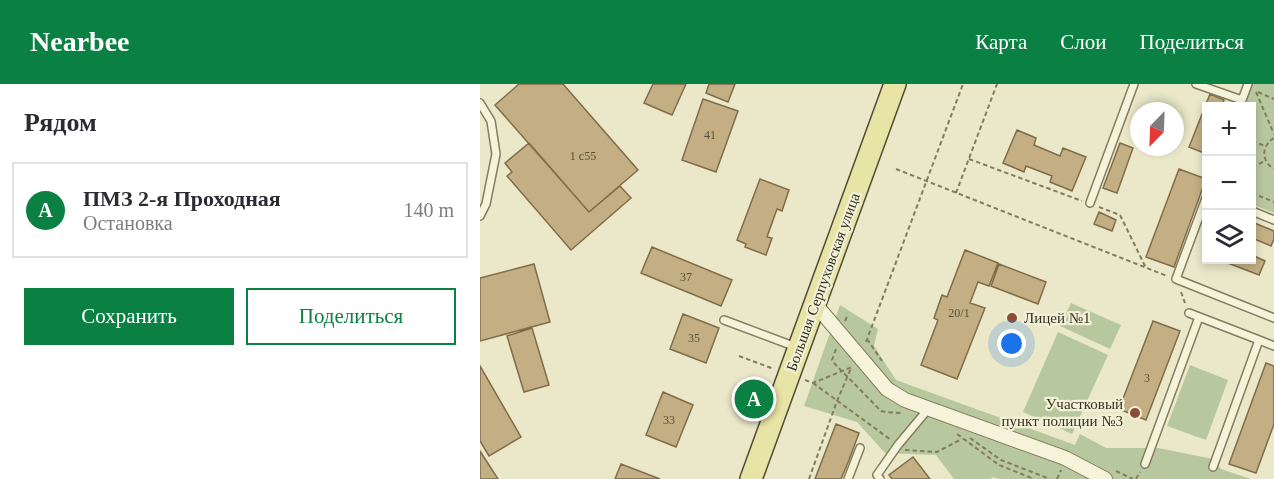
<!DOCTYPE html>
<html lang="ru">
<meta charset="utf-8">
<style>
:root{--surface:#fff;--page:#f2f2f3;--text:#2b2b33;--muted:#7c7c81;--line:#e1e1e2;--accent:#0b8043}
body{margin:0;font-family:"Times New Roman",serif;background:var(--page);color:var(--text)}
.controls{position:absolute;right:18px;top:18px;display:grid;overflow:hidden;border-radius:0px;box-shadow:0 3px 9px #0003}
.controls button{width:54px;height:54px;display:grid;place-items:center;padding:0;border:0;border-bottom:2px solid var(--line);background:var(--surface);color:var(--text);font:30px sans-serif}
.compass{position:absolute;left:650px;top:18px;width:54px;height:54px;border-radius:50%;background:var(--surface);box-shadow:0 3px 9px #0003;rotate:203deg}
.you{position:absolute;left:532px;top:260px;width:21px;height:21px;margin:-15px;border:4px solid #fff;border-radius:50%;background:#1a73e8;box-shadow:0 0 0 9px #1a73e833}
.badge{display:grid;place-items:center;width:39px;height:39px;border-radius:50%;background:var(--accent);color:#fff;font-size:20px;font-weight:700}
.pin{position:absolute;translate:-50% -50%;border:3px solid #fff;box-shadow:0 2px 6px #0006}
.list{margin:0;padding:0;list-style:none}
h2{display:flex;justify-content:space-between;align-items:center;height:78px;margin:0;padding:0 24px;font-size:26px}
h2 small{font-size:20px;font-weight:400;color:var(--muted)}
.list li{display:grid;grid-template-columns:39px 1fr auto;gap:18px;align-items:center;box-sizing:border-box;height:96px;margin:0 12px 12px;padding:0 12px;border:2px solid var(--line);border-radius:0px}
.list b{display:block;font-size:22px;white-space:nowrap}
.list p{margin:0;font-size:20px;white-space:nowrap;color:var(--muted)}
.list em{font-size:20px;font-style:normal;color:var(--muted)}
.actions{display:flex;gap:12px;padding:18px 24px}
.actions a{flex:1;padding:14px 0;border:2px solid var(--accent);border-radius:0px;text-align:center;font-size:21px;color:var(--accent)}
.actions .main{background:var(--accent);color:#fff}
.icon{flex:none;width:33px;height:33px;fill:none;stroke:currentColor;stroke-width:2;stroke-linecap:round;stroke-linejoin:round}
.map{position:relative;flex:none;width:794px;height:395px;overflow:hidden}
header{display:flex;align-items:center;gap:36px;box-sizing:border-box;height:84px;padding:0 30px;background:var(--accent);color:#fff}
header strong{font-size:28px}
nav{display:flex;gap:33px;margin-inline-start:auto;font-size:21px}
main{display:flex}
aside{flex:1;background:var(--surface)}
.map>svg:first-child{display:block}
</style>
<header>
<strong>Nearbee</strong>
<nav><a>Карта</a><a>Слои</a><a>Поделиться</a></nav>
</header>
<main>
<aside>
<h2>Рядом<small></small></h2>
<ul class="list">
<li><span class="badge">A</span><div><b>ПМЗ 2-я Проходная</b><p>Остановка</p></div><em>140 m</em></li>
</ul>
<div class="actions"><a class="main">Сохранить</a><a>Поделиться</a></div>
</aside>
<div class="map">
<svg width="794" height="395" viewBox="0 0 794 395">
<rect width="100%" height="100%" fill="#eae8c9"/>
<!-- green -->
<path fill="#b7c79e" d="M772,0H794V129L772,120V22H763Z
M591,219L641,241L630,265L580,242Z
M360,221L398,245L394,262L416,296L595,361L600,350L626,364H678L733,375L741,385L771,395H519L513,393L510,395H474L456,371L405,369L377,338L324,322Z
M578,248L628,271L592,350L543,328Z
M710,281L748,296L726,356L687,342Z"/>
<!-- building -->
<path fill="#c3af83" stroke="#806d48" stroke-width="1.5" d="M39,0H83L158,86L109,128L15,21Z
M173,0H206L192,31L164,19Z
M229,0H255L248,18L226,9Z
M730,10L744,16L742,22H726V61L724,69L709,63Z
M223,15L258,27L236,88L202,76Z
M537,46L556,54L554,61L580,72L583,64L606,73L592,107L570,98L572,92L546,82L544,88L523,79Z
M49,59L109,128L140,102L151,114L91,166L27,92L32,88L25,79Z
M640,59L653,64L637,109L623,104Z
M699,85L726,95L694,183L666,173Z
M280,95L309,106L302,127L297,125L287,153L292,154L286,171L265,163L266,160L257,156Z
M619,128L636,136L632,147L614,140Z
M772,138L794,147V155L791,162L772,154Z
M172,163L252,196L241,222L161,189Z
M485,166L518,179L509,202L498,198L490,219L505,224L477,295L441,281L458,236L454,234L462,211L467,213Z
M772,171L785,177L779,191L740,176H772Z
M54,180L70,238L0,257V194Z
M519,180L566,198L558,220L511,202Z
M203,230L239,244L226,279L190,265Z
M673,237L700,247L666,336L639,325Z
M52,244L69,301L44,308L27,252Z
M786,279L794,282V340L776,389L749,380Z
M0,282L41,353L9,372L0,357Z
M183,308L213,321L196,363L166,351Z
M356,340L379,349L369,376L361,395H335Z
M0,367L18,395H0Z
M433,373L450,395H412L409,391Z
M141,380L180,395H135Z"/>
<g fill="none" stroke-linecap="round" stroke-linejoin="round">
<defs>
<path id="lane" d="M716,0L762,16L760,22
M762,16L768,0
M0,19L11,37L16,70L6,120L0,132
M726,114L696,195L794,234
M610,119L654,0
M772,127L794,136
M709,229L779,256
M244,236L316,263
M665,380L719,233
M733,383L779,256L794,262
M368,395L380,364
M400,395L397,391L418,361L449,324"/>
<path id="street" d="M335,220L407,305L425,316L585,374L625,395"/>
<path id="primary" d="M271,395L415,0"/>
</defs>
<!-- lane casing -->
<use href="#lane" stroke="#847c60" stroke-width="10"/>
<!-- street casing -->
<use href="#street" stroke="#847c60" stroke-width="16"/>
<!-- primary casing -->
<use href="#primary" stroke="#524a33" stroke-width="24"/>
<!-- path -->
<path stroke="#847c60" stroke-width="2" stroke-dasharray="4.5 3" stroke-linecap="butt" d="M776,8L794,50
M778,8L794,15
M794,54C781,62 781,77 794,85
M772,57L785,62
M489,75L602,117
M772,83L785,77
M416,85L687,192
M476,109L517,0
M772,109L794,118
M619,123L640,131L666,184
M701,208L705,219
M365,237L368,230
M387,255L402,277
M386,258L483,0
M356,265L352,276L353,278L401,327L406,328L421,329
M259,272L294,285
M325,296L333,299L372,283
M333,299L411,356
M477,350L519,381L554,395
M490,354L521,376L570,395
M425,366L457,368L482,355
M636,387L653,395
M329,395L357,317L371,284
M577,395L581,386
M656,395L660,388"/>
<!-- lane -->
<use href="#lane" stroke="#f5f4db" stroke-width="7"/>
<!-- street -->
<use href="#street" stroke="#f5f4db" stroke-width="14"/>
<!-- primary -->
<use href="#primary" stroke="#e8e4a6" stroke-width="21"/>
</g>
<!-- markers -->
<g fill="#8c4c37" stroke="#f2f1d8" stroke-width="2">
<circle cx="532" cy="234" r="6"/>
<circle cx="655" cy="329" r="6"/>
</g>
<g text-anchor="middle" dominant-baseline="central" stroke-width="4.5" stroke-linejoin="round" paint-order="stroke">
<!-- number labels -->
<g font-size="12" fill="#59503a">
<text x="230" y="51">41</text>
<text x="103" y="72">1 с55</text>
<text x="206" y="193">37</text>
<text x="479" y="229">20/1</text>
<text x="214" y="254">35</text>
<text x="667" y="294">3</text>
<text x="189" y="336">33</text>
</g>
<!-- street labels -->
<g font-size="15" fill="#363121" stroke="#f2f1d8">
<text transform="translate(343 198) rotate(-70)">Большая Серпуховская улица</text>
</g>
<!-- poi labels -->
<g font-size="15" fill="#363121" stroke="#f2f1d8" text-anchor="start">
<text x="544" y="234">Лицей №1</text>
<text x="643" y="320" text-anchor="end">Участковый<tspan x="643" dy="17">пункт полиции №3</tspan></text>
</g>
</g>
</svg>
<div class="controls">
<button>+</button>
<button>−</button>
<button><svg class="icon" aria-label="layers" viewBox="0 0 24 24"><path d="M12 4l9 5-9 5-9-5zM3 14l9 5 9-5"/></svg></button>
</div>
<svg class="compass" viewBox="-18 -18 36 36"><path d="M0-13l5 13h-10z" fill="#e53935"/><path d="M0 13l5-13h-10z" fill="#7c7c81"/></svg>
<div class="you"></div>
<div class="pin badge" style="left:274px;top:315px">A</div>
</div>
</main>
